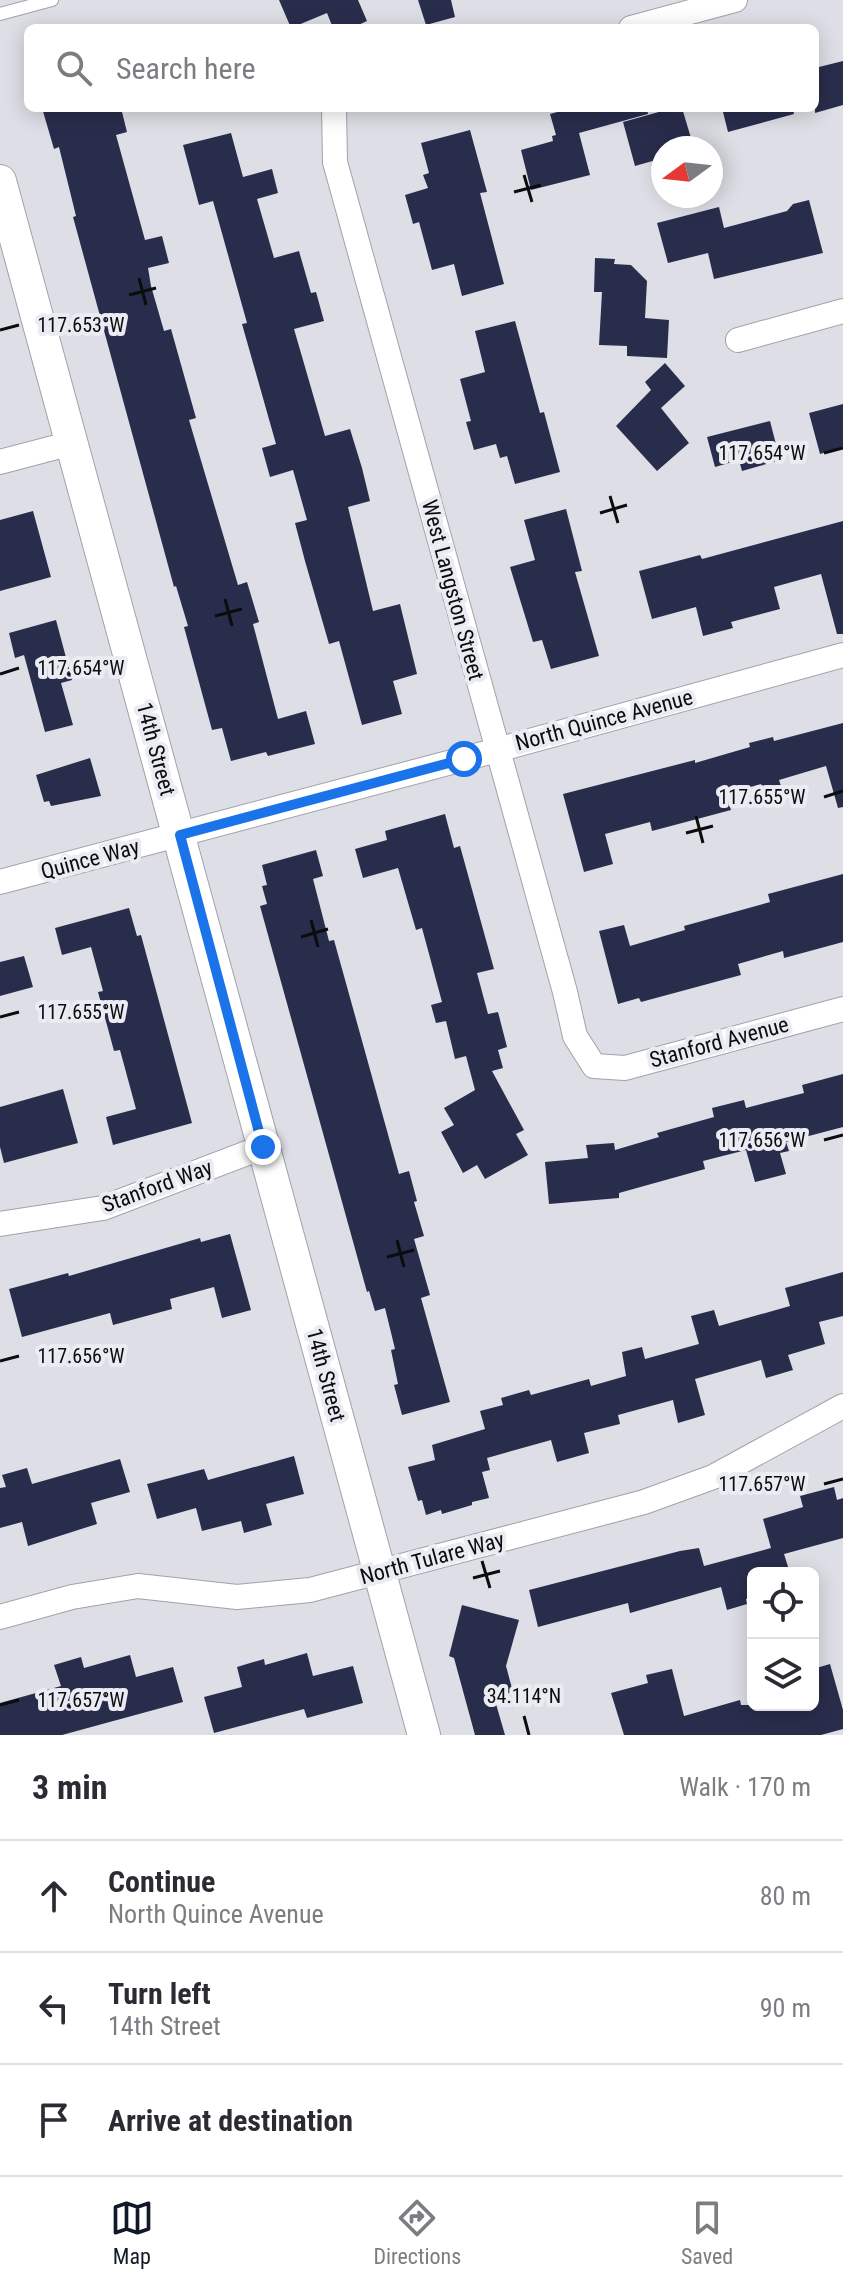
<!DOCTYPE html>
<meta charset="utf-8">
<style>
:root{--surface:#fff;--page:#f7f7f7;--text:#2b2b33;--muted:#7c7c81;--line:#e1e1e2;--accent:#111827}
body{margin:0;font-family:"Roboto Condensed",sans-serif;background:var(--page);color:var(--text)}
.controls{position:absolute;right:24px;bottom:24px;display:grid;overflow:hidden;border-radius:12px;box-shadow:0 4px 20px #0003}
.controls button{width:72px;height:72px;display:grid;place-items:center;padding:0;border:0;border-bottom:2px solid var(--line);background:var(--surface);color:var(--text);font:40px sans-serif}
.compass{position:absolute;left:651px;top:136px;width:72px;height:72px;border-radius:50%;background:var(--surface);box-shadow:0 4px 20px #0003;rotate:255deg}
.stop{position:absolute;width:24px;height:24px;margin:-18px;border:6px solid #1a73e8;border-radius:50%;background:#fff}
.stop.end{background:#1a73e8;border-color:#fff;box-shadow:0 2px 8px #0008}
.list{margin:0;padding:0;list-style:none}
h2{display:flex;justify-content:space-between;align-items:center;height:104px;margin:0;padding:0 32px;font-size:34px}
h2 small{font-size:26px;font-weight:400;color:var(--muted)}
.list li{display:grid;grid-template-columns:52px 1fr auto;gap:24px;align-items:center;box-sizing:border-box;height:112px;padding:0 32px;border-top:2px solid var(--line)}
.list b{display:block;font-size:30px;white-space:nowrap}
.list p{margin:0;font-size:26px;white-space:nowrap;color:var(--muted)}
.list em{font-size:26px;font-style:normal;color:var(--muted)}
.icon{flex:none;width:44px;height:44px;fill:none;stroke:currentColor;stroke-width:2;stroke-linecap:round;stroke-linejoin:round}
.map{position:relative;flex:none;width:843px;height:1735px;overflow:hidden}
.search{position:absolute;background:var(--surface);box-shadow:0 4px 20px #0003;left:24px;right:24px;top:24px;height:88px;display:flex;align-items:center;gap:20px;box-sizing:border-box;padding:0 28px;border-radius:12px;color:var(--muted);font-size:30px}
.sheet{height:440px;background:var(--surface)}
nav{display:flex;justify-content:space-around;align-items:center;box-sizing:border-box;height:112px;border-top:2px solid var(--line);background:var(--surface);font-size:22px;color:var(--muted)}
nav a{display:grid;justify-items:center;gap:4px}
nav .on{color:var(--accent)}
.map>svg:first-child{display:block}
</style>
<div class="map">
<svg width="843" height="1735" viewBox="0 0 843 1735">
<rect width="100%" height="100%" fill="#dedfe6"/>
<!-- building -->
<path fill="#292d4c" d="M279,0H358L367,21L352,28H333L327,13L291,28Z
M418,0H451L455,17L426,25Z
M843,61V105L815,113V68Z
M42,108H121L127,132L116,135L145,240L162,236L169,263L148,268L151,286L164,331L171,329L196,418L189,420L238,585L247,582L259,622L253,624L278,719L306,711L315,744L268,756L266,752L231,761L222,728L212,730L184,627L188,626L176,586L174,587L73,217L76,216L59,147L54,149Z
M572,108H647L648,114L579,133L590,175L531,190L521,150L553,141L552,136L556,135L550,114Z
M673,108H682L694,148H663V158L635,166L623,122Z
M722,108H793L794,114L728,132Z
M470,130L487,192L480,193L504,284L462,296L454,264L432,270L419,222L413,224L405,195L428,188L423,175L429,173L421,143Z
M231,133L243,177L272,169L278,193L257,199L274,258L299,251L311,293L316,292L324,321L294,329L325,436L350,429L362,468L370,501L348,507L373,611L400,604L417,674L393,681L402,714L362,725L339,641L329,644L305,561L295,523L307,520L293,470L270,477L262,448L276,444L242,324L247,323L213,201L199,205L183,145Z
M809,200L823,253L714,279L708,253L668,263L657,223L719,207L724,228L787,211L793,204Z
M595,258L615,259L614,264L631,265L647,281L645,318L669,320L667,358L627,356V346L599,345L602,292H594Z
M515,321L540,413L544,412L560,472L515,484L507,456L500,458L496,444L474,450L466,422L471,421L460,379L485,372L475,331Z
M665,363L685,386L661,408L689,443L657,471L616,426L651,390L645,382Z
M843,404V447L820,454L809,413Z
M770,421L780,460L742,471L739,460L715,467L707,437Z
M566,509L582,571L575,572L599,656L551,669L542,640L533,642L510,567L535,560L524,520Z
M33,511L51,577L0,591V520Z
M843,521V634H837L821,574L774,587L780,609L731,622L733,628L703,636L696,607L652,619L639,571L700,555L702,559Z
M56,620L72,680L61,683L73,725L45,732L24,655L15,658L9,633Z
M843,723V807L838,808L826,766L779,780L782,789L764,794L761,784L726,794L731,810L652,831L650,822L605,834L613,864L584,872L563,794L695,760V763L750,747L749,743L773,737L774,741Z
M90,758L101,796L51,806L49,801L44,802L36,775Z
M445,814L454,848L460,846L494,969L477,973L488,1014L498,1012L507,1047L498,1050L503,1068L492,1071L524,1130L516,1134L528,1155L485,1179L477,1165L463,1173L441,1132L454,1125L444,1108L475,1090L466,1056L455,1059L446,1021L436,1023L431,1005L442,1002L422,928L416,930L398,868L363,878L355,849L387,840L385,831Z
M316,850L323,876L313,879L329,941L334,940L399,1174L409,1171L417,1201L414,1202L424,1236L414,1239L430,1295L421,1298L450,1402L402,1415L394,1385L398,1384L391,1350L395,1349L385,1308L375,1311L369,1291L367,1292L260,906L267,904L262,886L267,885L262,865Z
M843,874V942L784,958L783,951L738,964L741,975L641,1002L639,998L618,1004L599,931L624,925L630,946L685,930L684,926L770,902L768,894Z
M129,908L137,936L141,935L192,1123L113,1145L106,1117L136,1109L120,1050L114,1051L98,992L103,991L91,947L62,955L55,928Z
M24,956L33,987L0,996V962Z
M843,1074V1127L786,1142L789,1151L780,1153L786,1174L755,1182L746,1150L703,1161L705,1169L619,1193V1198L549,1204L545,1162L588,1158L586,1145L614,1143L615,1150L659,1137L657,1133L714,1117L712,1108L744,1100L746,1108L804,1093L802,1085Z
M63,1089L78,1143L4,1163L0,1147V1107Z
M230,1234L251,1310L222,1318L214,1287L170,1299L172,1309L113,1325L110,1313L22,1337L9,1289L68,1273L69,1276L200,1238L201,1242Z
M843,1272V1316L819,1322L825,1344L788,1355L793,1370L766,1378L761,1360L695,1379L705,1415L678,1423L673,1400L618,1415L620,1424L584,1433L589,1453L557,1462L551,1440L487,1458L490,1470L482,1472L489,1498L472,1502V1505L442,1514L441,1510L426,1515L422,1500L418,1501L408,1467L435,1460L432,1445L485,1429L480,1411L503,1405L501,1398L529,1390L531,1395L589,1379L591,1386L626,1376L622,1352L642,1347L645,1359L699,1344L691,1316L714,1310L719,1326L790,1306L785,1288Z
M294,1456L304,1494L266,1504L272,1525L244,1533L241,1521L202,1531L196,1508L157,1519L147,1484L204,1469L208,1480Z
M120,1459L130,1492L91,1503L97,1524L28,1546L22,1522L0,1528V1488L6,1487L2,1475L27,1468L32,1484Z
M834,1487L837,1500L843,1498V1538L784,1554L790,1573H753V1597L746,1599L747,1604L727,1610L721,1587L630,1613L628,1603L538,1627L529,1590L680,1551L699,1548L704,1566L771,1548L763,1519L803,1507L800,1496Z
M462,1605L519,1620L506,1666L513,1692L494,1697L505,1735H475L454,1658L449,1656Z
M307,1653L313,1676L353,1666L363,1703L307,1718L304,1709L214,1733L204,1697L242,1687L237,1667L264,1659L265,1665Z
M130,1655L136,1677L173,1667L183,1702L62,1735H0V1703L61,1686L54,1665L81,1657L84,1668Z
M830,1664L843,1710V1729L821,1735H624L611,1693L648,1683L646,1675L672,1669L684,1716L740,1700L741,1705H813V1669Z"/>
<g fill="none" stroke-linecap="round" stroke-linejoin="round">
<defs>
<path id="lane" d="M0,14L52,0"/>
<path id="street" d="M631,28L735,0
M334,108L335,162L565,992L575,1036L594,1066L625,1068L843,1009
M738,340L843,311
M0,462L72,443
M0,882L497,750L843,655
M0,1224L103,1208L263,1147
M0,1617L72,1597L138,1586L237,1597L310,1590L644,1502L713,1477L843,1406"/>
<path id="secondary" d="M0,181L424,1735"/>
</defs>
<!-- lane casing -->
<use href="#lane" stroke="#a1a2a9" stroke-width="14"/>
<!-- street casing -->
<use href="#street" stroke="#a1a2a9" stroke-width="26"/>
<!-- secondary casing -->
<use href="#secondary" stroke="#a1a2a9" stroke-width="34"/>
<!-- lane -->
<use href="#lane" stroke="#fff" stroke-width="12"/>
<!-- street -->
<use href="#street" stroke="#fff" stroke-width="24"/>
<!-- secondary -->
<use href="#secondary" stroke="#fff" stroke-width="32"/>
</g>
<g fill="none" stroke-linecap="round" stroke-linejoin="round">
<!-- route -->
<path stroke="#1a73e8" stroke-width="10" d="M263,1147L180,835L464,759"/>
</g>
<!-- ticks -->
<path fill="none" stroke="#0b0c0e" stroke-width="3" d="M524,175L532,202M514,192L541,185M139,278L146,305M129,295L156,288M0,330L19,325M824,453L843,448M610,496L618,523M600,513L627,505M225,599L232,626M215,616L242,609M0,674L19,668M824,797L843,791M696,816L703,843M686,833L713,826M311,920L318,947M301,937L328,929M0,1017L19,1012M824,1140L843,1135M397,1240L404,1267M387,1257L414,1250M0,1361L19,1356M824,1484L843,1479M482,1561L490,1588M473,1578L500,1571M0,1705L19,1700M524,1716L529,1735"/>
<g text-anchor="middle" dominant-baseline="central" stroke-width="8" stroke-linejoin="round" paint-order="stroke">
<!-- street labels -->
<g font-size="22" fill="#0b0c0e" stroke="#ebecf3">
<text transform="translate(453 590) rotate(75)">West Langston Street</text>
<text transform="translate(604 720) rotate(-15)">North Quince Avenue</text>
<text transform="translate(156 749) rotate(75)">14th Street</text>
<text transform="translate(90 859) rotate(-15)">Quince Way</text>
<text transform="translate(719 1042) rotate(-15)">Stanford Avenue</text>
<text transform="translate(157 1186) rotate(-20)">Stanford Way</text>
<text transform="translate(326 1375) rotate(75)">14th Street</text>
<text transform="translate(432 1558) rotate(-15)">North Tulare Way</text>
</g>
</g>
<g font-size="20" text-anchor="middle" fill="#0b0c0e" stroke="#ebecf3" stroke-width="8" stroke-linejoin="round" paint-order="stroke">
<text x="81" y="332">117.653°W</text>
<text x="762" y="460">117.654°W</text>
<text x="81" y="675">117.654°W</text>
<text x="762" y="804">117.655°W</text>
<text x="81" y="1019">117.655°W</text>
<text x="762" y="1147">117.656°W</text>
<text x="81" y="1363">117.656°W</text>
<text x="762" y="1491">117.657°W</text>
<text x="524" y="1703">34.114°N</text>
<text x="81" y="1707">117.657°W</text>
</g>
</svg>
<div class="controls">
<button><svg class="icon" aria-label="locate" viewBox="0 0 24 24"><circle cx="12" cy="12" r="6"/><path d="M12 2v4M12 18v4M2 12h4M18 12h4"/></svg></button>
<button><svg class="icon" aria-label="layers" viewBox="0 0 24 24"><path d="M12 4l9 5-9 5-9-5zM3 14l9 5 9-5"/></svg></button>
</div>
<svg class="compass" viewBox="-18 -18 36 36"><path d="M0-13l5 13h-10z" fill="#e53935"/><path d="M0 13l5-13h-10z" fill="#7c7c81"/></svg>
<div class="stop" style="left:464px;top:759px"></div>
<div class="stop end" style="left:263px;top:1147px"></div>
<div class="search"><svg class="icon" aria-label="search" viewBox="0 0 24 24"><circle cx="10" cy="10" r="6"/><path d="M15 15l6 6"/></svg>Search here</div>
</div>
<section class="sheet">
<h2>3 min<small>Walk · 170 m</small></h2>
<ul class="list">
<li><svg class="icon" aria-label="ahead" viewBox="0 0 24 24"><path d="M12 20V5M6 11l6-6 6 6"/></svg><div><b>Continue</b><p>North Quince Avenue</p></div><em>80 m</em></li>
<li><svg class="icon" aria-label="left" viewBox="0 0 24 24"><path d="M17 20v-9H6M10 6l-5 5 5 5"/></svg><div><b>Turn left</b><p>14th Street</p></div><em>90 m</em></li>
<li><svg class="icon" aria-label="arrive" viewBox="0 0 24 24"><path d="M6 21V4h12l-3 4 3 4H6"/></svg><div><b>Arrive at destination</b></div></li>
</ul>
</section>
<nav>
<a class="on"><svg class="icon" aria-label="map" viewBox="0 0 24 24"><path d="M3 6l6-2 6 2 6-2v14l-6 2-6-2-6 2zM9 4v14M15 6v14"/></svg>Map</a>
<a><svg class="icon" aria-label="directions" viewBox="0 0 24 24"><path d="M12 3l9 9-9 9-9-9zM9 14v-3h6M13 9l2 2-2 2"/></svg>Directions</a>
<a><svg class="icon" aria-label="saved" viewBox="0 0 24 24"><path d="M7 4h10v16l-5-4-5 4z"/></svg>Saved</a>
</nav>
